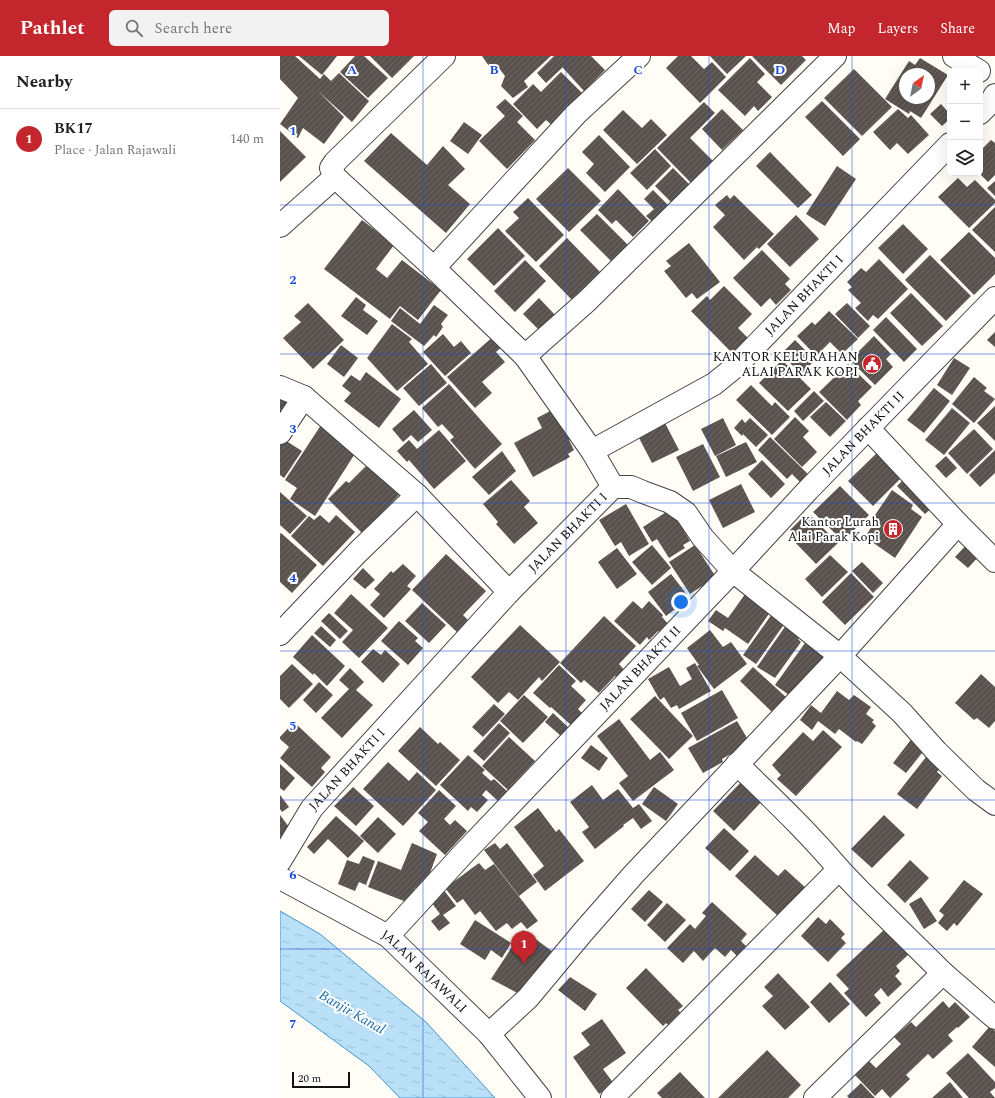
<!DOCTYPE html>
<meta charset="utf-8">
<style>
:root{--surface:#fff;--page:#f2f2f2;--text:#222;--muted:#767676;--line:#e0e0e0;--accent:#c4262e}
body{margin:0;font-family:Spectral,serif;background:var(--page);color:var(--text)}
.controls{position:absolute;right:12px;top:12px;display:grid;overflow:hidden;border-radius:6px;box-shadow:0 4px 16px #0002}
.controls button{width:36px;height:36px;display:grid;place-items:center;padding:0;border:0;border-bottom:1px solid var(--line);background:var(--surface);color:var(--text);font:20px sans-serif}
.compass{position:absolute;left:619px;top:12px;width:36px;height:36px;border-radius:50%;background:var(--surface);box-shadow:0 4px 16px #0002;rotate:33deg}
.scale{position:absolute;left:12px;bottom:10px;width:58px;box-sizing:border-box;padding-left:4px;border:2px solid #111;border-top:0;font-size:11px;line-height:14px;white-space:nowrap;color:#111;-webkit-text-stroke:3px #fff;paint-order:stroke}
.you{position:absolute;left:401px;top:546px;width:14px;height:14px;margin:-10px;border:3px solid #fff;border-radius:50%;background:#1a73e8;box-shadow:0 0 0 6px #1a73e833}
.badge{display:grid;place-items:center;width:26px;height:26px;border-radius:50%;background:var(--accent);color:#fff;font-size:13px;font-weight:700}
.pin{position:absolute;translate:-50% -33px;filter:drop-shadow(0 1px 2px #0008)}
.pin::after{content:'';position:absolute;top:21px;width:14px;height:12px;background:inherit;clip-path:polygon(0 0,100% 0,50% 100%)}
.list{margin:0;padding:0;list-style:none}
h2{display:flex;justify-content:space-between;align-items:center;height:52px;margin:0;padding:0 16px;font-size:17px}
h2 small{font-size:13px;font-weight:400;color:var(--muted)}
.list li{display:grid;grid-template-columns:26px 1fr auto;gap:12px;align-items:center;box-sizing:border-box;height:60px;padding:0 16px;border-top:1px solid var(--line)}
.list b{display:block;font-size:15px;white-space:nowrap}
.list p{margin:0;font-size:13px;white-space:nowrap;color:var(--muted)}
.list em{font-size:13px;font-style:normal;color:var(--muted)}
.icon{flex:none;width:22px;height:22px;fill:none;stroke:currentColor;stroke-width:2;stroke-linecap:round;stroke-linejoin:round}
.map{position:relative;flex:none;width:715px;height:1042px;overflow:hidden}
header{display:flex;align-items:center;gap:24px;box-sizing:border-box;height:56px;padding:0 20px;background:var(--accent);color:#fff}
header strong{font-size:19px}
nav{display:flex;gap:22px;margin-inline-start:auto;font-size:14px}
.search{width:280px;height:36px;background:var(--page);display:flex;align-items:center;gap:10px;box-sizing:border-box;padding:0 14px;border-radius:6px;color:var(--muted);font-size:15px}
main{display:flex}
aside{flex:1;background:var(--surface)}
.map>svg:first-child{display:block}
</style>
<header>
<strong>Pathlet</strong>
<div class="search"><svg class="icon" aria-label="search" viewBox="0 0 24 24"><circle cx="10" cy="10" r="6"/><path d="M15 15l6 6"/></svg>Search here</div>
<nav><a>Map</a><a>Layers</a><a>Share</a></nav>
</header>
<main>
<aside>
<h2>Nearby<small></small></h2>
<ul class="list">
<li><span class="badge">1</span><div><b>BK17</b><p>Place · Jalan Rajawali</p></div><em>140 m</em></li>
</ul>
</aside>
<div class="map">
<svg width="715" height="1042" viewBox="0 0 715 1042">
<defs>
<pattern id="water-ripples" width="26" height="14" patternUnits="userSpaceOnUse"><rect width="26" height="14" fill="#b9e0f7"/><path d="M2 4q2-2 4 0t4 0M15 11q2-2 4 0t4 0" fill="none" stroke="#9ebfd3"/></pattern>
<pattern id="building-hatch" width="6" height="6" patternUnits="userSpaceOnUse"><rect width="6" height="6" fill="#5a524d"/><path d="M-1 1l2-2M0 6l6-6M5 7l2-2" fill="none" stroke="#6d6662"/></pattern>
</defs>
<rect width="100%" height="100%" fill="#fffdf5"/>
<!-- water -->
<path fill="url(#water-ripples)" stroke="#3f96cf" d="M0,855L40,878L146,966L215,1042H120L89,1010L0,945Z"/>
<!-- building -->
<path fill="url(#building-hatch)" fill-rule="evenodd" d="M0,0H15L40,23L44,18L51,25L59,17L89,45L72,66L38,35L64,61L44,88L23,72L18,82L0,68L18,42L0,23Z
M19,0H57L42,19Z
M75,0H84L108,22L88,42L60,16Z
M90,0H134L112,22Z
M202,0H271L244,25L248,31L233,42L221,30L225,20L218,11L211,13Z
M274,0H311L325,14L304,35L283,12V11L266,27L257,17Z
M398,0H411L424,13L432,6L446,21L420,47L386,12Z
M430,0H466L447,18Z
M472,0H522L526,4L501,29Z
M470,2L485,18L477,26L492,41L478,55L474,50L465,60L438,34Z
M640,2L668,19L641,62L630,55L629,58L605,43L629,5L635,9ZM625,18H649V42H625Z
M574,13L612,51L582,80L544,42Z
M281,16L305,40L274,71L266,64L257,73L233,48L253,28L261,36Z
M225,43L243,60L237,66L255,84L227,113L199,85L225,60L216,51Z
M542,45L580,83L563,100L525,61Z
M424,46L435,57L410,82L433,105L411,127L377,92Z
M661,48L670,58V63L662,70L650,58Z
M442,53L463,74L442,94L422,73Z
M618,53L628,62L631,59L649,79L628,98L617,87L610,94L593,76Z
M343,54L362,72L371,63L387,79L357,108L323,74Z
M184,66L202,79L188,98L170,85Z
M0,75L26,101L0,126Z
M111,77L147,109L163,90L185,113L168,129L190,148L166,177L84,105Z
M319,79L350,111L325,136L306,117L314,108L302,96Z
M711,84L715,87V119L708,126L700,118V95Z
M375,93L391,110L367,134L350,117Z
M490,96L532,139L518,152L476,110Z
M557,110L576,123L545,170L526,158Z
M288,112L321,145L289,176L256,143Z
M393,112L412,131L394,149L375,130Z
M678,122L687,131L695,124L715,144V147L689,172L658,141Z
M715,125V140L707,132Z
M338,133L369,165L353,181L336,164L332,168L318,154Z
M373,134L395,156L379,172L366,160L374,153L364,143Z
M447,139L450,143L454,139L494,178L479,193L477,191L464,204L433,171L445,159L435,149Z
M248,142L284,179L256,206L225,175L239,162L233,156Z
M715,151V196L692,174Z
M317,158L348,189L341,196L345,199L336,208L332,204L331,205L300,174Z
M516,159L539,183L510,211L487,188Z
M82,164L114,189L96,213L107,222L122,204L161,234L138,264L120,250L110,263L44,213Z
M623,168L648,193L623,218L598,192Z
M218,172L245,200L214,230L187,203Z
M689,176L715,202V218L694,239L660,204Z
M287,182L320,216L292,244L259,210Z
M409,187L440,226L417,243L412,237L406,242L384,215L391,210L386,205Z
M482,194L510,223L505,228L511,234L496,249L490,242L481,251L453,222Z
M650,199L691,240L666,265L625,224Z
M599,203L628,233L598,263L593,259L588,265L575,252L581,247L568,234L572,231L567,226L581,212L586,216Z
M245,204L266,225L235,256L214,235Z
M444,230L472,258L458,272L468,282L452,297L411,255L427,240L430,244Z
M631,237L663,270L642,290L610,257Z
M76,241L86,249L83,254L98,265L87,279L61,260Z
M259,242L275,259L259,274L243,258Z
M28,247L64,284L33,313L3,282L21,266L14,260Z
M567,247L590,270L578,282L555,258Z
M154,249L168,259L161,268L163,271L156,281L154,279L144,290L111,265L120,252L140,268Z
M549,255L578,283L562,298L550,286L536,300L517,280L532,266L535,269Z
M606,261L637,293L624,306L593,274Z
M112,268L132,283L129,286L148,308L117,335L87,302Z
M715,276V291L707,284Z
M163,278L174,291L181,285L191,297L165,320L143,296Z
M215,279L224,289L216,296L225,306L202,326L212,337L195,352L167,321Z
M594,280L611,298L606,303L613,311L595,329L570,304Z
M515,284L535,304L521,318L501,298Z
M61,289L78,302L64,321L47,308Z
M674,302L690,312L672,339L657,329Z
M502,304L531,333L508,355L479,327Z
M151,308L167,327L139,350L123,332Z
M568,308L592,331L578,345L581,349L567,364L539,336Z
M86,316L121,343L99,372L64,345L71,337L62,330L71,319L80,325Z
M694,321L707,332L704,335L715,343L694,367L672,348Z
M169,328L222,388L195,413L170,384L174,381L162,368L158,371L142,352Z
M471,329L492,350L495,346L510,361L492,379L456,344Z
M654,332L670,345L644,377L627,364Z
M534,335L544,345L523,365L514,355Z
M0,340L12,349L0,370Z
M546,346L566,365L550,381L530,361Z
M715,350V385L697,367Z
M672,352L690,367L664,399L645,384Z
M274,353L291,383L289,384L294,394L288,398L290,401L253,421L234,387L262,372L257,362Z
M134,354L152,374L138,386L131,379L123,386L112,373Z
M515,361L529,375L523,381L537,396L522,411L494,383Z
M443,362L456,389L435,400L421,373Z
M470,362L488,379L476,391L463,378L462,380L454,372L462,363L465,367Z
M385,367L399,394L372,407L358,380Z
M41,369L78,393L35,460L10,443L17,432L5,424Z
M694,373L713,393L687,418L668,397Z
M159,374L186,405L154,433L129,404L127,406L117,395L129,384L137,393Z
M0,381L22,395L4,422L0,419Z
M490,381L529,419L521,427L512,418L507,423L478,394Z
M466,386L477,406L446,421L436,400Z
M423,388L440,421L413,435L396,401Z
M600,394L625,418L593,450L568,425Z
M715,394V417L700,431L689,419Z
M222,395L236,415L209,439L192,421Z
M666,400L677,412L666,422L655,410Z
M482,404L505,428L491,442L468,418Z
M88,408L119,439L104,455L107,459L92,475L88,471L82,477L48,443L66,425L69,427Z
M629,418L657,447L645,458L617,430Z
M231,424L250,445L244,451L258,467L234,488L216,468L218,466L203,448Z
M461,428L475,456L443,472L429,444Z
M560,430L589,459L563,485L533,456Z
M612,434L633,449L631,453L642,461L615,502L585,481L596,464L593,462Z
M0,436L27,460L10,478L0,469Z
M346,448L369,488L349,500L341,486L335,490L319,464Z
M394,451L403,466L400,468L410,485L403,489L405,492L389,502L377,483L372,486L363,471Z
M40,459L49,467L56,459L75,476L43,510L11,480L29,460L34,464Z
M530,459L558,487L536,508L509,480L512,476L510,474L521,463L524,465Z
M1,477L37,509L12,537L0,526V478Z
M689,486L702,497L688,512L675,501Z
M372,489L391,512L372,529L352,506Z
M415,489L436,521L410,538L389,506Z
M337,492L357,518L337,533L318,506Z
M166,498L206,535L183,559L190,566L179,578L132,534Z
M550,499L568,516L542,541L525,523Z
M582,506L603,527L593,537L572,515Z
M123,508L136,520L127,530L131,533L104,562L90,549L100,538L94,533L111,515L113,517Z
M83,512L95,524L85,533L73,523Z
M571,517L594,541L565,569L542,546Z
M391,518L412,545L400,554L398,551L386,560L368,536Z
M468,534L493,552L468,588L445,572L443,575L428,565L436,554L448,562Z
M71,538L108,572L79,602L62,586L73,574L54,557Z
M353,545L362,553L369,545L383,559L382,561L389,569L381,578L378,575L369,584L367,581L360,589L334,565Z
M142,547L166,569L149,587L125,565Z
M49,557L68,575L60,583L41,565Z
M492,558L505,567L476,608L463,599Z
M324,560L356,590L339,608L347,617L340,624L335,620L319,637L304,624L301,627L280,607Z
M119,565L138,582L135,585L143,592L128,609L101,585Z
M509,565L523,576L518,583L521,586L495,622L477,611Z
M240,569L280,606L262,625L259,621L238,644L229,636L218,647L191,621Z
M41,570L56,584L50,591L34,577Z
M430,574L443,591L451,586L467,608L434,633L417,610L419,609L407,592Z
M32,579L65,610L47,630L34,617L33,619L13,601Z
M525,587L530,591L532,589L547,600L516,644L495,629Z
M93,593L101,599L105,594L120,608L103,627L81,606Z
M415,607L431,635L399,653L397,649L391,652L384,641L380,644L368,623L389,611L400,630L412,623L406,612Z
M12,608L33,628L9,652L0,643V620Z
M279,609L296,625L291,630L306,644L298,653L302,657L291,669L271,651L270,652L253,637Z
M473,611L507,642L493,657L460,625Z
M70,612L84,626L76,634L93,649L62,682L41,662L69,633L59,624Z
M701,618L715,631V665L709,672L697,662L694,664L675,647Z
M39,626L53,639L36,657L23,644Z
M442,634L458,662L417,685L401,657Z
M557,635L569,644L574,639L591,651L586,658L594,664L592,666L596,670L582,688L577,685L576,686L559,673L555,678L538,665L532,674L520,664L531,649L541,657Z
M244,639L268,661L243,687L220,665Z
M375,640L413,680L389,703L350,663Z
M214,648L225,658L203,681L192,671Z
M273,657L289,672L281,680L265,666Z
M339,663L370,704L380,696L394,714L353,745L339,727L348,720L317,680Z
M457,665L470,687L442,703L443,706L423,717L408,692Z
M14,666L51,701L41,712L45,716L32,731L0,702L9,691L0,683V681Z
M219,667L230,677L204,705L193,695Z
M140,671L158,688L160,686L180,704L156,730L118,695Z
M543,674L562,691L516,740L497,723L501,719L492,709L523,676L533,685Z
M229,681L255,705L228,734L202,710Z
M633,681L646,692L626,717L613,707Z
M311,689L328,702L319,715L301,702Z
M188,699L205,714L202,717L211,725L214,723L228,736L219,746L206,734L202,739L208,744L197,756L191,751L188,755L160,729Z
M646,701L660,712L657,716L662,720L637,753L617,738Z
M108,706L129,725L137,716L156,734L123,770L83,733Z
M0,708L15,722L4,735L0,732Z
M462,725L483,744L454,775L433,755Z
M312,729L323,744L338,733L353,752L359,748L372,765L361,773L353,762L343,769L344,770L315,793L302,776L309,771L290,746Z
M73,731L94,750L76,770L54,750Z
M374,731L398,748L386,765L362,748Z
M159,734L176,750L164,763L170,769L175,764L187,775L165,799L139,775L148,766L138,757Z
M0,739L9,751L2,756L0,753Z
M258,752L276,776L279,773L304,805L265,835L253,819L264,810L234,771Z
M0,759L12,775L0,783Z
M604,759L625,779L592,812L571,793Z
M56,760L84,785L68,802L48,783L34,798L27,791Z
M98,761L116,778L98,797L80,780Z
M444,772L469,795L450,815L425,792Z
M132,787L157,798L143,836L135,832L129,847L88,831L98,805L121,814Z
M215,787L220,793L227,787L257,826L239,840L204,794Z
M475,799L498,820L505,813L527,833L499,861L455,820Z
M83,800L95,805L86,829L79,826L75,835L58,828L67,804L79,808Z
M630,804L649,822L625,847L607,829Z
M199,807L205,814L214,808L258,865L247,873L241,866L232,873L227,867L216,875L200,855L195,859L183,843L177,847L165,832Z
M684,824L703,838L677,870L674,867L667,875L658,867L664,859L659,855Z
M163,833L176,850L163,859L170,867L159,875L151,865L160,858L149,843Z
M369,834L383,846L365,866L351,853Z
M641,841L657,865L644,873L629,848Z
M432,846L467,878L461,885L467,891L458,901L451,894L445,901L435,892L423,905L414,895L403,907L387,892L410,868L415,873L426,860L422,857Z
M387,847L406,864L385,886L367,869Z
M538,861L546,868L550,863L565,878L561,882L566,887L548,906L521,880Z
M195,864L231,887L222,902L211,894L205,904L180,888Z
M605,873L629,898L616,910L620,915L615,920L622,928L608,941L601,932L594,939L601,947L586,961L564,937L569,933L556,919Z
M243,874L276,898L243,940L211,923Z
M366,912L403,950L398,954L405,961L392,973L386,967L383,970L346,932Z
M498,917L530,951L505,974L482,950L493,940L484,931Z
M290,921L317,938L305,955L278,934Z
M550,926L570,948L549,967L530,946Z
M663,945L669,952L675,946L690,961L678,972L677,971L668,979L673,985L653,1003L648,998L626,1019L630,1023L610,1042L602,1033L595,1040L575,1019L589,1005L596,1012L621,988L614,981L631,966L636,971Z
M322,963L346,997L323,1013L334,1028L319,1038L293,1001L310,989L301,977Z
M710,970L715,975V1011L692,991Z
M487,994L521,1029L508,1042H438Z
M688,997L715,1026V1032L710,1036L715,1042H689L666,1017Z
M400,1016L425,1042H382L377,1037Z
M670,1026L683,1042H652Z
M581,1027L595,1042H569L567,1040Z"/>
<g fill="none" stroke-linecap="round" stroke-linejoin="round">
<defs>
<g id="minor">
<path d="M674,0L699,15"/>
<path d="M700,57L711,46L715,39"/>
<path d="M0,170L55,121"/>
<path d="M154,212L296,58L359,0"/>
<path d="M245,300L307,245L555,0"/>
<path d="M0,331L24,341L137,439L229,536"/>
<path d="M588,372L678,468L715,505"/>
<path d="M0,377L24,341"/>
<path id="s1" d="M312,395L434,328L455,311L670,88"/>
<path d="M333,431H351L363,436L390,446L406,457L423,482L453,515L560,600L622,657L657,696L696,734L715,748"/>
<path d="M0,578L78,496L137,439"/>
<path id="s2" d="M0,805L32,752L229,536L333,431L312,395L245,300L154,212L55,121L51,112L55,106L164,0"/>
<path d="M559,813L580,835L663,917"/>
<path id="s3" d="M0,822L108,880L209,978L260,1042"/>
<path id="s4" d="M108,880L183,798L453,515L528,434L715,242"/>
<path d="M209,978L248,942L303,876L353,819L560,600L678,468"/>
<path d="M332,1042L559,813C528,776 492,742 457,708"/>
<path d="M535,1042L663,917L715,962"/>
</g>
</defs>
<!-- minor casing -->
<use href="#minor" stroke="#444" stroke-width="24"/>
<!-- minor -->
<use href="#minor" stroke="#fff" stroke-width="22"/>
</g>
<!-- grid -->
<path fill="none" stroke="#1d4ed8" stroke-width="1" stroke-opacity="0.55" d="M143,0V1042M286,0V1042M429,0V1042M572,0V1042M0,149H715M0,298H715M0,447H715M0,595H715M0,744H715M0,893H715"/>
<!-- icons -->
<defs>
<symbol id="civic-disc" viewBox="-11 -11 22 22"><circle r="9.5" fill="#c4262e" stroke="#fff"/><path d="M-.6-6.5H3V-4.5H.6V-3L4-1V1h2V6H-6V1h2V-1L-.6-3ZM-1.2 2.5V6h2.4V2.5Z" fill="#fff"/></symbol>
<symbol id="building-disc" viewBox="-11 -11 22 22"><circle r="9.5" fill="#c4262e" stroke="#fff"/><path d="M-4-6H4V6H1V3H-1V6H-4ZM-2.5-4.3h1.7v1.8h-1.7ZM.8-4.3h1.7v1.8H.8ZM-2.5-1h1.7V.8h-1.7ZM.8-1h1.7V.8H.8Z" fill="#fff"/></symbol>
</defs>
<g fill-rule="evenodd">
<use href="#civic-disc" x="581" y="297" width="22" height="22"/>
<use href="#building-disc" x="602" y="462" width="22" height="22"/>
</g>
<g text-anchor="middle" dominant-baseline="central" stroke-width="4" stroke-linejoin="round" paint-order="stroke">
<!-- street labels -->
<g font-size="13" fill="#111" stroke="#fff">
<text stroke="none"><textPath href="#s1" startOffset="266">JALAN BHAKTI I</textPath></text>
<text stroke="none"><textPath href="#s4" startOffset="692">JALAN BHAKTI II</textPath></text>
<text stroke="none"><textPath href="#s2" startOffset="438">JALAN BHAKTI I</textPath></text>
<text stroke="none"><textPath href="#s4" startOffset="368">JALAN BHAKTI II</textPath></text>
<text stroke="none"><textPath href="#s2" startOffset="114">JALAN BHAKTI I</textPath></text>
<text stroke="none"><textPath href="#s3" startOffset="173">JALAN RAJAWALI</textPath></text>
</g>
<!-- poi labels -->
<g font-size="13" fill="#111" stroke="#fff" text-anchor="end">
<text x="578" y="301">KANTOR KELURAHAN<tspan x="578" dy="15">ALAI PARAK KOPI</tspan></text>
<text x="599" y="466">Kantor Lurah<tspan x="599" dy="15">Alai Parak Kopi</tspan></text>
</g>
<!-- water labels -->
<g font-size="14" font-style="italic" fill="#1768a6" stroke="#fff">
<text transform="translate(72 956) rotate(30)">Banjir Kanal</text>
</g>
</g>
<g font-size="13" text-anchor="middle" font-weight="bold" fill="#1d4ed8" stroke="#fff" stroke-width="4" stroke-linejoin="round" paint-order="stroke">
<text x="72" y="18">A</text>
<text x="214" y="18">B</text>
<text x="358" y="18">C</text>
<text x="500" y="18">D</text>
<text x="13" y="79">1</text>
<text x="13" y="228">2</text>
<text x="13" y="377">3</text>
<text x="13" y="526">4</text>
<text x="13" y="674">5</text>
<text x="13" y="823">6</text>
<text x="13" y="972">7</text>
</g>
</svg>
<div class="controls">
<button>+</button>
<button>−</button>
<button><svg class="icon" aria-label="layers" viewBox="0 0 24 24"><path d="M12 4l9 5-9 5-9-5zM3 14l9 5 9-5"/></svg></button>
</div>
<svg class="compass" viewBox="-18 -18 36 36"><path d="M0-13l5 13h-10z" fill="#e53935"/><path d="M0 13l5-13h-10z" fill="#767676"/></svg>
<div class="scale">20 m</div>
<div class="you"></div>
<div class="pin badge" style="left:244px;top:908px">1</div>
</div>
</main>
